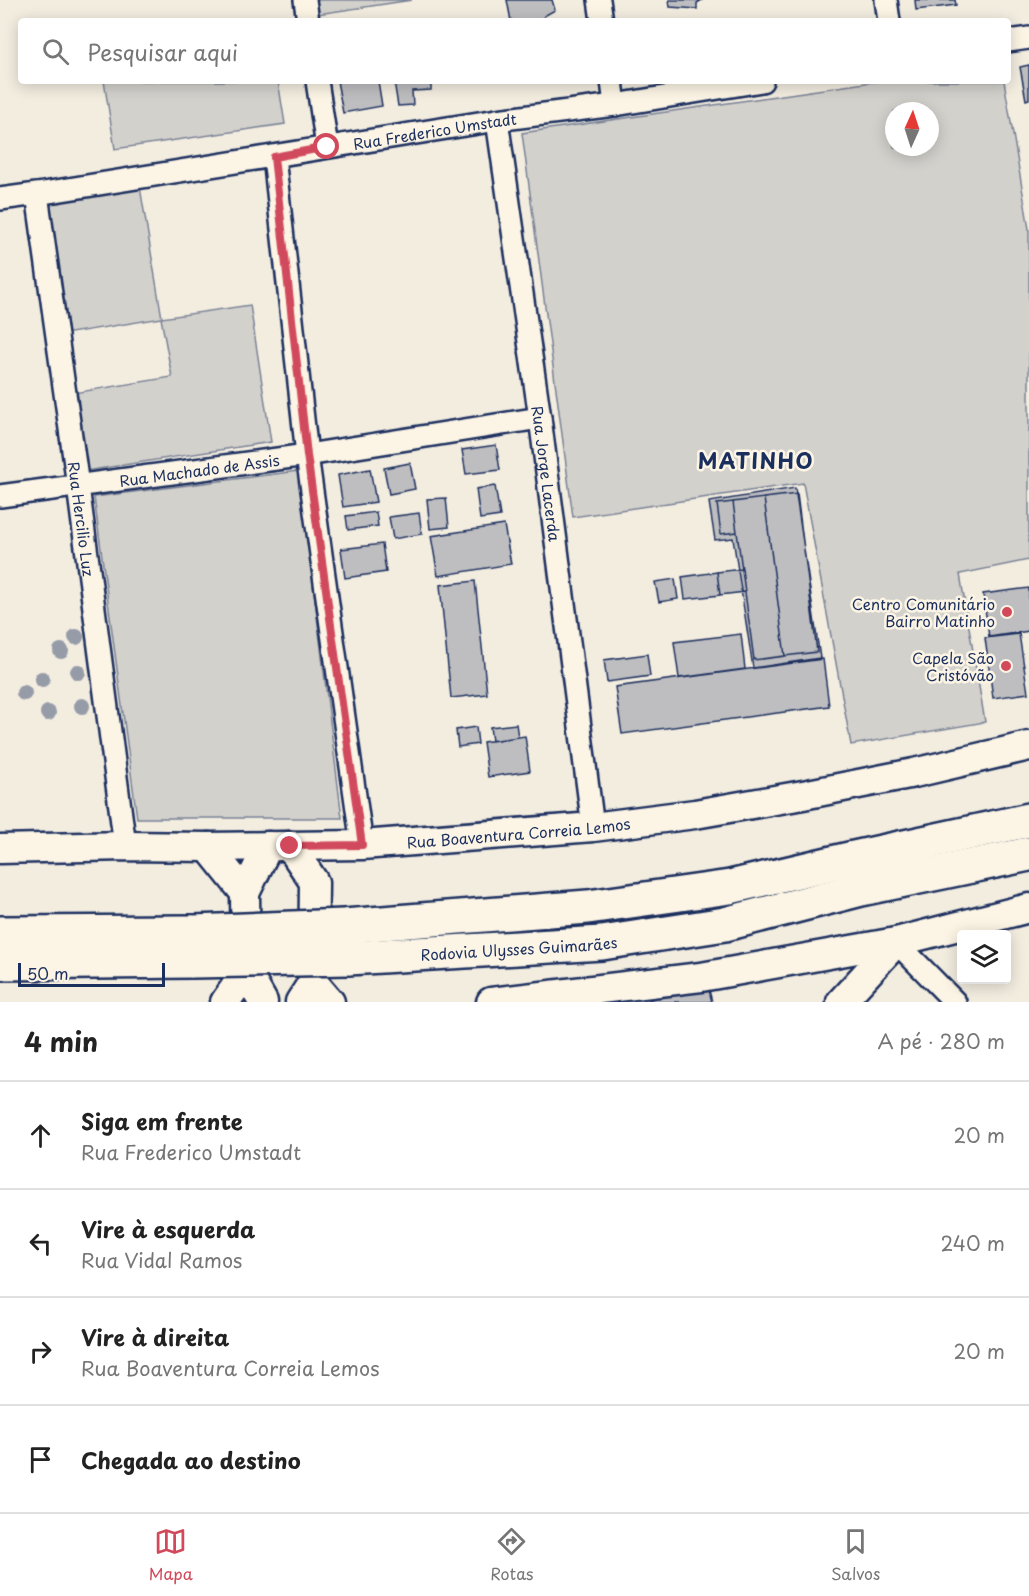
<!DOCTYPE html>
<html lang="pt">
<meta charset="utf-8">
<style>
:root{--surface:#fff;--page:#f6f6f6;--text:#222;--muted:#767676;--line:#e0e0e0;--accent:#d1495b}
body{margin:0;font-family:"Playpen Sans",sans-serif;background:var(--page);color:var(--text)}
.controls{position:absolute;right:18px;bottom:18px;display:grid;overflow:hidden;border-radius:6px;box-shadow:0 3px 15px #0003}
.controls button{width:54px;height:54px;display:grid;place-items:center;padding:0;border:0;border-bottom:2px solid var(--line);background:var(--surface);color:var(--text);font:30px sans-serif}
.compass{position:absolute;left:885px;top:102px;width:54px;height:54px;border-radius:50%;background:var(--surface);box-shadow:0 3px 15px #0003;rotate:3deg}
.scale{position:absolute;left:18px;bottom:15px;width:147px;box-sizing:border-box;padding-left:6px;border:3px solid #1b2f5e;border-top:0;font-size:16px;line-height:21px;white-space:nowrap;color:#1b2f5e;-webkit-text-stroke:4px #fcf5e5;paint-order:stroke}
.stop{position:absolute;width:18px;height:18px;margin:-14px;border:4px solid #d1495b;border-radius:50%;background:#fff}
.stop.end{background:#d1495b;border-color:#fff;box-shadow:0 2px 6px #0008}
.list{margin:0;padding:0;list-style:none}
h2{display:flex;justify-content:space-between;align-items:center;height:78px;margin:0;padding:0 24px;font-size:26px}
h2 small{font-size:20px;font-weight:400;color:var(--muted)}
.list li{display:grid;grid-template-columns:39px 1fr auto;gap:18px;align-items:center;box-sizing:border-box;height:108px;padding:0 24px;border-top:2px solid var(--line)}
.list b{display:block;font-size:22px;white-space:nowrap}
.list p{margin:0;font-size:20px;white-space:nowrap;color:var(--muted)}
.list em{font-size:20px;font-style:normal;color:var(--muted)}
.icon{flex:none;width:33px;height:33px;fill:none;stroke:currentColor;stroke-width:2;stroke-linecap:round;stroke-linejoin:round}
.map{position:relative;flex:none;width:1029px;height:1002px;overflow:hidden}
.search{position:absolute;background:var(--surface);box-shadow:0 3px 15px #0003;left:18px;right:18px;top:18px;height:66px;display:flex;align-items:center;gap:15px;box-sizing:border-box;padding:0 21px;border-radius:6px;color:var(--muted);font-size:22px}
.sheet{height:510px;background:var(--surface)}
nav{display:flex;justify-content:space-around;align-items:center;box-sizing:border-box;height:84px;border-top:2px solid var(--line);background:var(--surface);font-size:16px;color:var(--muted)}
nav a{display:grid;justify-items:center;gap:3px}
nav .on{color:var(--accent)}
.map>svg:first-child{display:block}
</style>
<div class="map">
<svg width="1029" height="1002" viewBox="0 0 1029 1002">
<rect width="100%" height="100%" fill="#f3ede0"/>
<filter id="ink" filterUnits="userSpaceOnUse"><feTurbulence type="fractalNoise" baseFrequency=".0167" numOctaves="2"/><feDisplacementMap in="SourceGraphic" scale="12" xChannelSelector="R" yChannelSelector="G"/><feConvolveMatrix kernelMatrix="1 2 1 2 8 2 1 2 1" color-interpolation-filters="sRGB"/></filter>
<g filter="url(#ink)">
<!-- green -->
<path fill="#d3d1cc" stroke="#778095" stroke-width="1.5" fill-rule="evenodd" d="M316,0H412L318,14Z
M104,81H278L285,124L115,149Z
M879,81H1004L1029,229V560L960,574L985,722L851,745L803,483L573,517L522,133ZM894,111H930V147H894Z
M140,187L162,318L250,305L271,442L85,471L73,393L172,377L161,318L65,334L43,203Z
M299,471L342,818H137L94,497Z"/>
<!-- building -->
<path fill="#bebec0" stroke="#1b2f5e" stroke-width="1.5" d="M507,0H552L555,10L544,16V21H511Z
M669,0H702L697,3V9L670,7Z
M915,0H955L956,5L916,10Z
M1029,65V99L1026,100L1020,67Z
M337,81H378L382,106L343,113Z
M394,81H431V90L412,91L413,105L398,106Z
M496,445L500,470L466,474L462,450Z
M410,463L415,489L389,494L384,468Z
M370,469L376,502L343,507L338,475Z
M495,486L500,516L480,519L476,489Z
M795,488L820,658L753,668L733,538L715,540L709,502Z
M797,494L817,652L785,656L764,498Z
M446,498L449,527L430,529L427,499Z
M764,498L785,656L754,660L733,502Z
M733,502L737,532L721,534L717,504Z
M376,512L378,526L348,530L346,516Z
M419,513L422,534L393,539L389,517Z
M504,525L511,564L438,576L431,536Z
M382,544L386,572L345,578L341,549Z
M742,569L745,592L720,595L717,572Z
M717,572L720,595L685,599L682,577Z
M675,579L678,599L659,602L655,582Z
M475,581L487,694L451,698L440,585Z
M1029,588V631L989,637L983,594Z
M741,634L745,669L679,678L674,642Z
M1019,634L1028,693L993,698L985,638Z
M647,654L650,676L607,682L604,660Z
M823,659L829,706L622,734L615,687Z
M516,724L518,737L492,741L490,727Z
M476,727L478,744L458,747L456,730Z
M525,736L530,771L488,777L483,742Z
M709,990L712,1002H652L649,999Z"/>
<g fill="none" stroke-linecap="round" stroke-linejoin="round">
<defs>
<g id="street">
<path d="M305,0L308,21"/>
<path d="M599,0L602,21"/>
<path d="M886,0L889,21"/>
<path d="M1008,41L1029,38"/>
<path d="M317,81L327,147"/>
<path d="M612,81L615,105"/>
<path id="s1" d="M497,120L540,418L593,827"/>
<path d="M274,157L307,455L362,845"/>
<path id="s2" d="M37,194L78,486L125,846"/>
<path id="s3" d="M0,199L37,194L497,120L615,105L762,81"/>
<path id="s4" d="M0,496L307,455L540,418"/>
<path d="M896,942L955,1002"/>
</g>
<g id="secondary">
<path d="M290,846L314,882L313,982L300,1002"/>
<path d="M208,847L245,893"/>
<path id="s5" d="M0,849L125,846L208,847L362,845L593,827L695,814L803,795L914,773L1029,746"/>
<path d="M313,982L330,1002"/>
<path d="M225,1002L246,972"/>
<path d="M263,1002L246,972L245,893L268,846"/>
<path d="M491,1002L701,977L896,942L1029,908"/>
<path d="M841,1002L896,942"/>
</g>
<g id="highway">
<path d="M344,926L588,907L730,887L849,859L1029,820"/>
<path d="M0,933L194,932"/>
<path id="s6" d="M348,958L602,943L725,924L861,889L1029,854"/>
<path d="M0,963L192,961"/>
</g>
</defs>
<!-- street casing -->
<use href="#street" stroke="#1b2f5e" stroke-width="26"/>
<!-- secondary casing -->
<use href="#secondary" stroke="#1b2f5e" stroke-width="33"/>
<!-- highway casing -->
<use href="#highway" stroke="#1b2f5e" stroke-width="38"/>
<!-- street -->
<use href="#street" stroke="#fcf5e5" stroke-width="21"/>
<!-- secondary -->
<use href="#secondary" stroke="#fcf5e5" stroke-width="28"/>
<!-- highway -->
<use href="#highway" stroke="#fcf5e5" stroke-width="33"/>
<defs>
<path id="highway-bridge" d="M194,932L344,926
M192,961L348,958"/>
</defs>
<!-- highway-bridge casing -->
<use href="#highway-bridge" stroke="#1b2f5e" stroke-width="38" stroke-linecap="butt"/>
<!-- highway-bridge -->
<use href="#highway-bridge" stroke="#fcf5e5" stroke-width="33"/>
</g>
<!-- trees -->
<g fill="#969ba8">
<circle cx="76" cy="637" r="8"/>
<circle cx="61" cy="651" r="8"/>
<circle cx="78" cy="672" r="8"/>
<circle cx="42" cy="679" r="8"/>
<circle cx="24" cy="693" r="8"/>
<circle cx="82" cy="706" r="8"/>
<circle cx="48" cy="713" r="8"/>
</g>
</g>
<g fill="none" stroke-linecap="round" stroke-linejoin="round" filter="url(#ink)">
<!-- route -->
<path stroke="#d1495b" stroke-width="8" d="M290,846L362,845L307,455L274,157L327,147"/>
</g>
<!-- markers -->
<g fill="#d1495b" stroke="#fcf5e5" stroke-width="2">
<circle cx="1007" cy="612" r="6"/>
<circle cx="1006" cy="666" r="6"/>
</g>
<g text-anchor="middle" dominant-baseline="central" stroke-width="5" stroke-linejoin="round" paint-order="stroke">
<!-- street labels -->
<g font-size="15" fill="#1b2f5e" stroke="#fcf5e5">
<text stroke="none"><textPath href="#s3" startOffset="440">Rua Frederico Umstadt</textPath></text>
<text stroke="none"><textPath href="#s4" startOffset="201">Rua Machado de Assis</textPath></text>
<text stroke="none"><textPath href="#s1" startOffset="357">Rua Jorge Lacerda</textPath></text>
<text stroke="none"><textPath href="#s2" startOffset="328">Rua Hercilio Luz</textPath></text>
<text stroke="none"><textPath href="#s5" startOffset="519">Rua Boaventura Correia Lemos</textPath></text>
<text stroke="none"><textPath href="#s6" startOffset="171">Rodovia Ulysses Guimarães</textPath></text>
</g>
<!-- poi labels -->
<g font-size="15" fill="#1b2f5e" stroke="#fcf5e5" text-anchor="end">
<text x="995" y="603">Centro Comunitário<tspan x="995" dy="17">Bairro Matinho</tspan></text>
<text x="994" y="657">Capela São<tspan x="994" dy="17">Cristóvão</tspan></text>
</g>
<!-- district labels -->
<g font-size="21" font-weight="bold" letter-spacing="1.5" fill="#1b2f5e" stroke="#fcf5e5">
<text x="756" y="460">MATINHO</text>
</g>
</g>
</svg>
<div class="controls">
<button><svg class="icon" aria-label="layers" viewBox="0 0 24 24"><path d="M12 4l9 5-9 5-9-5zM3 14l9 5 9-5"/></svg></button>
</div>
<svg class="compass" viewBox="-18 -18 36 36"><path d="M0-13l5 13h-10z" fill="#e53935"/><path d="M0 13l5-13h-10z" fill="#767676"/></svg>
<div class="scale">50 m</div>
<div class="stop" style="left:327px;top:147px"></div>
<div class="stop end" style="left:290px;top:846px"></div>
<div class="search"><svg class="icon" aria-label="search" viewBox="0 0 24 24"><circle cx="10" cy="10" r="6"/><path d="M15 15l6 6"/></svg>Pesquisar aqui</div>
</div>
<section class="sheet">
<h2>4 min<small>A pé · 280 m</small></h2>
<ul class="list">
<li><svg class="icon" aria-label="ahead" viewBox="0 0 24 24"><path d="M12 20V5M6 11l6-6 6 6"/></svg><div><b>Siga em frente</b><p>Rua Frederico Umstadt</p></div><em>20 m</em></li>
<li><svg class="icon" aria-label="left" viewBox="0 0 24 24"><path d="M17 20v-9H6M10 6l-5 5 5 5"/></svg><div><b>Vire à esquerda</b><p>Rua Vidal Ramos</p></div><em>240 m</em></li>
<li><svg class="icon" aria-label="right" viewBox="0 0 24 24"><path d="M7 20v-9h11M14 6l5 5-5 5"/></svg><div><b>Vire à direita</b><p>Rua Boaventura Correia Lemos</p></div><em>20 m</em></li>
<li><svg class="icon" aria-label="arrive" viewBox="0 0 24 24"><path d="M6 21V4h12l-3 4 3 4H6"/></svg><div><b>Chegada ao destino</b></div></li>
</ul>
</section>
<nav>
<a class="on"><svg class="icon" aria-label="map" viewBox="0 0 24 24"><path d="M3 6l6-2 6 2 6-2v14l-6 2-6-2-6 2zM9 4v14M15 6v14"/></svg>Mapa</a>
<a><svg class="icon" aria-label="directions" viewBox="0 0 24 24"><path d="M12 3l9 9-9 9-9-9zM9 14v-3h6M13 9l2 2-2 2"/></svg>Rotas</a>
<a><svg class="icon" aria-label="saved" viewBox="0 0 24 24"><path d="M7 4h10v16l-5-4-5 4z"/></svg>Salvos</a>
</nav>
